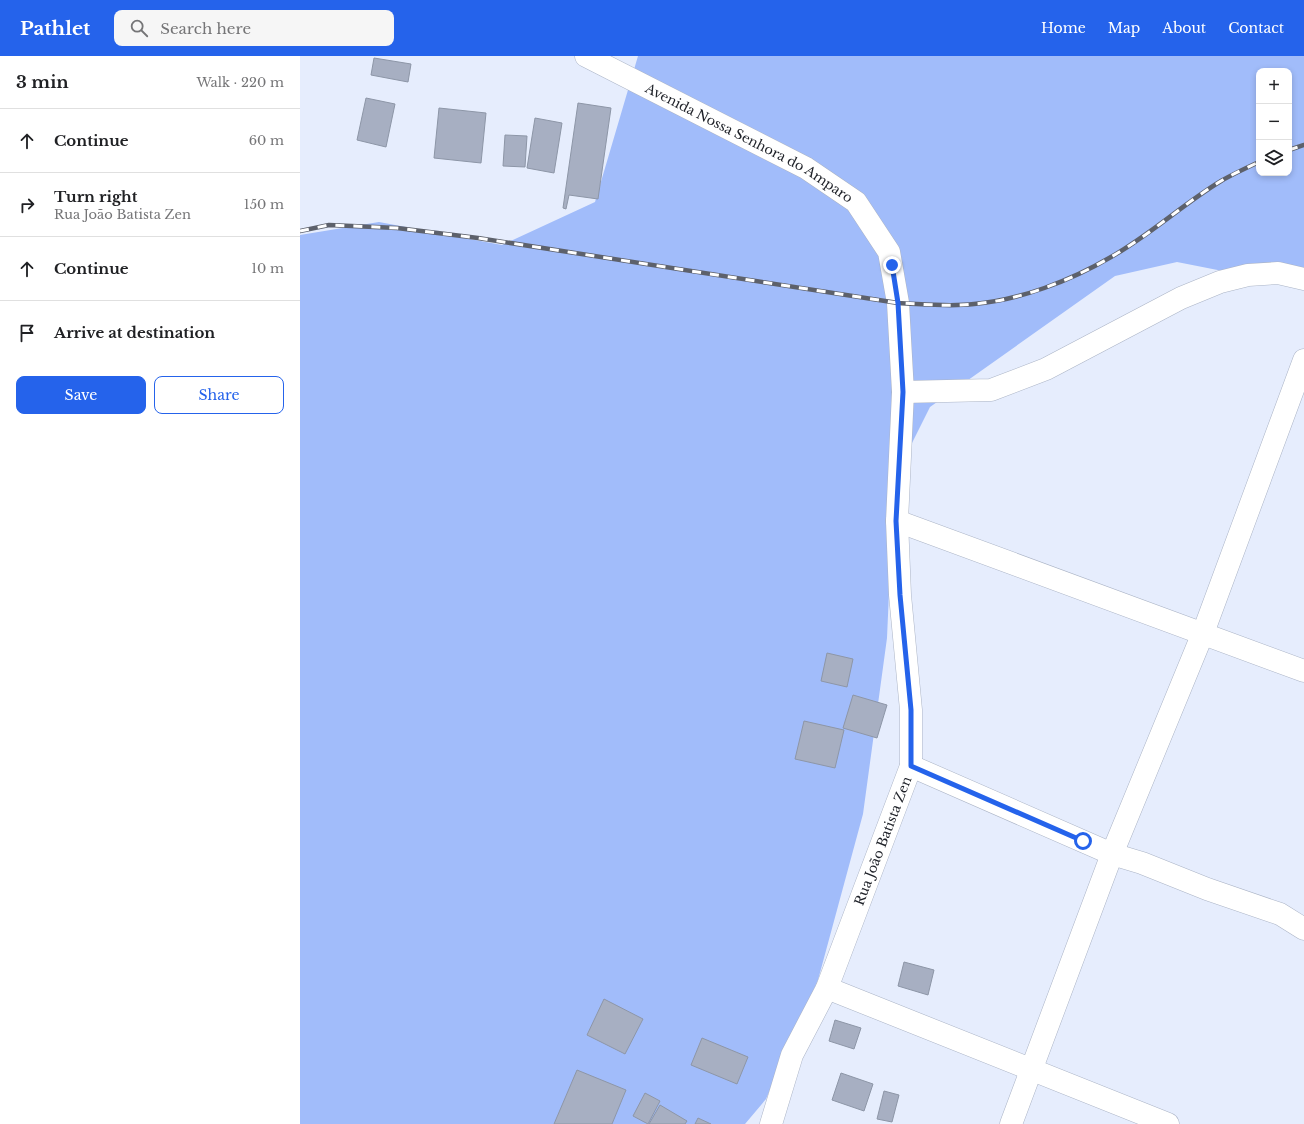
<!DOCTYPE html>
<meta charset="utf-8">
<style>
:root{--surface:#fff;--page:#f6f6f6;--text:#202124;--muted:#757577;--line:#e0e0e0;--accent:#2563eb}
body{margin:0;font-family:"Libre Baskerville",serif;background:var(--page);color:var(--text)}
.controls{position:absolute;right:12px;top:12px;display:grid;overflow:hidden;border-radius:8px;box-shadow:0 2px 6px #0003}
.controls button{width:36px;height:36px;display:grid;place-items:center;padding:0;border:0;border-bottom:1px solid var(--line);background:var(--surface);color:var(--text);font:20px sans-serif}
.stop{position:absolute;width:12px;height:12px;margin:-9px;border:3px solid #2563eb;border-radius:50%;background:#fff}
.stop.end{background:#2563eb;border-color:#fff;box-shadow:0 1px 4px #0008}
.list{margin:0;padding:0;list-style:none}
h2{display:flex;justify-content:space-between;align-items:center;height:52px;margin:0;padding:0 16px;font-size:17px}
h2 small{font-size:13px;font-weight:400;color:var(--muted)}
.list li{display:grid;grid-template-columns:26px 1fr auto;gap:12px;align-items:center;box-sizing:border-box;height:64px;padding:0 16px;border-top:1px solid var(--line)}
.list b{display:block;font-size:15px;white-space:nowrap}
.list p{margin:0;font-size:13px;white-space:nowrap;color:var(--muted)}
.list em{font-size:13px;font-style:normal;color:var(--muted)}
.actions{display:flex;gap:8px;padding:12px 16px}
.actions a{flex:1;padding:9px 0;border:1px solid var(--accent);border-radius:8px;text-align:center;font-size:14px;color:var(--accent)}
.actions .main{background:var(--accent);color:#fff}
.icon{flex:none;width:22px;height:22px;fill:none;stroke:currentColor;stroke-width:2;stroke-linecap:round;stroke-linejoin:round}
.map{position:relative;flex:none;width:1004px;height:1068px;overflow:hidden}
header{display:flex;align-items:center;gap:24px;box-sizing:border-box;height:56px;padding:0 20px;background:var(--accent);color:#fff}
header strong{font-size:19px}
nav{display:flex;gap:22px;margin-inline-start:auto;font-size:14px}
.search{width:280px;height:36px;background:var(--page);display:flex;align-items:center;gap:10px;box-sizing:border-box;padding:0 14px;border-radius:8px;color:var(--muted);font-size:15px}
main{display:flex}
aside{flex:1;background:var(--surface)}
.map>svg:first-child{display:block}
</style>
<header>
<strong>Pathlet</strong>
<div class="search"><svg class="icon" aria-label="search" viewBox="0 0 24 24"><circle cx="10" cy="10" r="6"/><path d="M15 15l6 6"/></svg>Search here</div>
<nav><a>Home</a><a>Map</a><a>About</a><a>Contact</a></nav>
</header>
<main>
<aside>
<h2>3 min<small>Walk · 220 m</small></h2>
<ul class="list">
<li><svg class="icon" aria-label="ahead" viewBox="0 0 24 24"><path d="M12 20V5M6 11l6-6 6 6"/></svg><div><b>Continue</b></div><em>60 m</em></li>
<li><svg class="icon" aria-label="right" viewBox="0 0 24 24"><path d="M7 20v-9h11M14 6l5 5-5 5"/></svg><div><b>Turn right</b><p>Rua João Batista Zen</p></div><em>150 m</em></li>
<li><svg class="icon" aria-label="ahead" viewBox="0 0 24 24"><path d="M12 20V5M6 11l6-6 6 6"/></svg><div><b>Continue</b></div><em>10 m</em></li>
<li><svg class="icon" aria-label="arrive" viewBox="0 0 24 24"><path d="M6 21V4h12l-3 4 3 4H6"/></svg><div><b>Arrive at destination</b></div></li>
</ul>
<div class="actions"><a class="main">Save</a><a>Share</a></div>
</aside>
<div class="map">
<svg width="1004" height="1068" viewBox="0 0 1004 1068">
<rect width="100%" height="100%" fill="#e6edfd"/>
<!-- green -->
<path fill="#a1bcfa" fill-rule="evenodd" d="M338,0H1004V231L877,206L815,220L630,351L594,423L587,582L563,758L518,924L466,1043L445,1068H0V179L79,166L202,189L295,146ZM959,15H989V117H959Z"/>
<!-- building -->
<path fill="#a7afc2" stroke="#8d96a7" d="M74,2L111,8L108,26L71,19Z
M66,42L95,48L86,91L57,84Z
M278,47L311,52L298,143L269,139L266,153L263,152Z
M139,52L186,57L181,107L134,102Z
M235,62L262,67L254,117L227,112Z
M205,79L227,80L225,111L203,110Z
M527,597L553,603L547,631L521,625Z
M553,639L587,649L577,682L543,672Z
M504,665L544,674L535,712L495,703Z
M604,906L634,914L628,939L598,930Z
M304,943L343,963L325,998L287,979Z
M535,964L561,972L554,993L529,985Z
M402,982L448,1001L437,1028L391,1009Z
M277,1014L326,1034L312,1068H254Z
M541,1017L573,1028L564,1055L532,1044Z
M584,1035L599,1039L592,1066L577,1063Z
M345,1037L360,1045L348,1068L333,1060Z
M360,1049L387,1065L385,1068H349Z
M398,1062L411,1068H395Z"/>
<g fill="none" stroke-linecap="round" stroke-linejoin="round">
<defs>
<g id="minor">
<path id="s1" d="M286,0L506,112L556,146L589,196L598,247L603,336L597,465L600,539L611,654V710L527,932L492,999L471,1068"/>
<path d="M603,336L691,334L746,313L881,242L920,226L948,219L978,217L1004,223"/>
<path d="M597,465L1004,615"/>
<path d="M611,710L812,798L842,807L907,833L980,858L1004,873"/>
<path d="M527,932L868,1068"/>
<path d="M711,1068L812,798L903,577L1004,304"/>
</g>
</defs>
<!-- minor casing -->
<use href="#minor" stroke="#abb4c6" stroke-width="23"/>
<!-- minor -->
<use href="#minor" stroke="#fff" stroke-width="22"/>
<defs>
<path id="rail" d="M989,94L1004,89
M0,175L29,169L97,172L178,182L598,247C623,248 649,251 674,248C720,244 770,225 811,201C850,179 883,148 921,125C933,118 946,112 959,106"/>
</defs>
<!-- rail casing -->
<use href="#rail" stroke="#5d616b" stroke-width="4.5"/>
<!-- rail -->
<use href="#rail" stroke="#fff" stroke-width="3" stroke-dasharray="9" stroke-linecap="butt"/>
</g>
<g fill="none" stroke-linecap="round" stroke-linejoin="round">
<!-- route -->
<path stroke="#2563eb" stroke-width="5" d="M592,209L598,247L603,336L596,465L600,539L611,654V710L783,785"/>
</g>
<g text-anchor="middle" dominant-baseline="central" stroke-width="3.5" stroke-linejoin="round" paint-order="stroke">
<!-- street labels -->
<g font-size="13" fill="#1e2128" stroke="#fff">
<text stroke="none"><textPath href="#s1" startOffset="185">Avenida Nossa Senhora do Amparo</textPath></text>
<text transform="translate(583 785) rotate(-69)">Rua João Batista Zen</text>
</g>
</g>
</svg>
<div class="controls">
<button>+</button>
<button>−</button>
<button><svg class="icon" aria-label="layers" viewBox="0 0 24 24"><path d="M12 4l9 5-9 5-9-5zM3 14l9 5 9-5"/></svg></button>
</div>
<div class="stop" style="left:783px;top:785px"></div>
<div class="stop end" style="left:592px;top:209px"></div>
</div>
</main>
